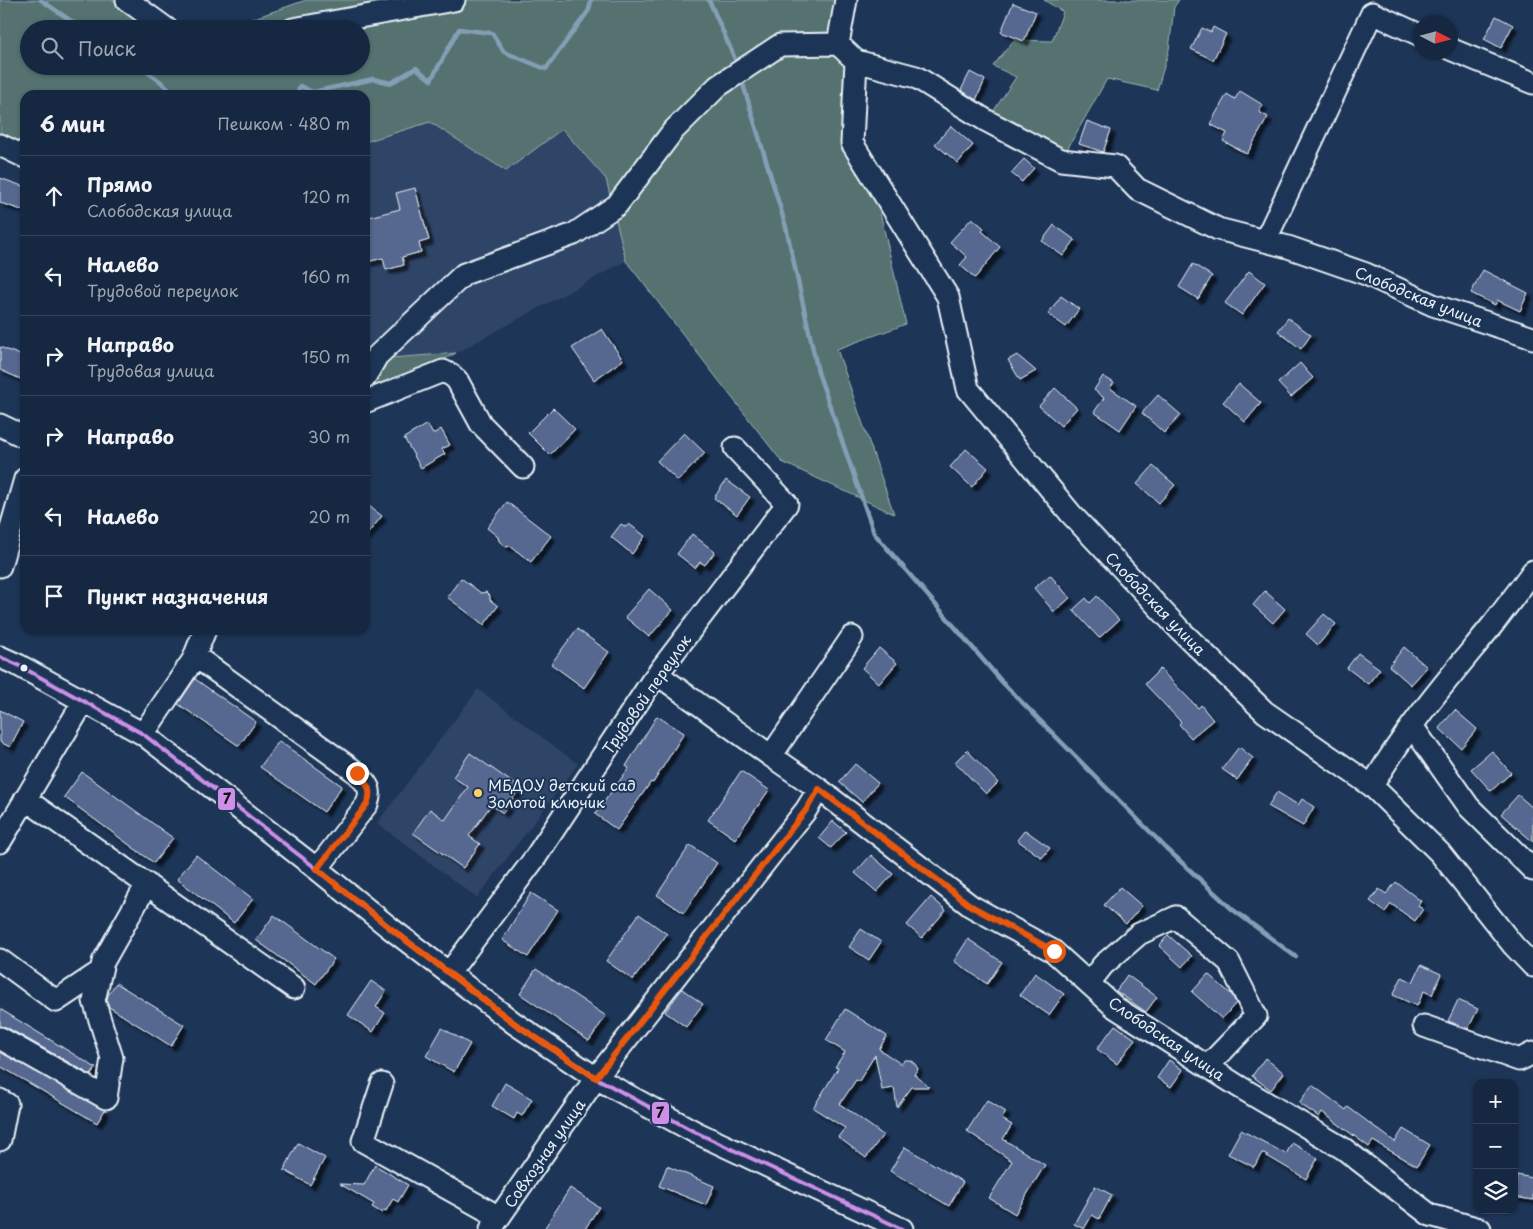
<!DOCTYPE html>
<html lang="ru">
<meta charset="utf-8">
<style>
:root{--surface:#162841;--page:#1f3048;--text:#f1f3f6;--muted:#9ea6b1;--line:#35445a}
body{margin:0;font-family:"Playpen Sans",sans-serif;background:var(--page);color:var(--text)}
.controls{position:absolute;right:15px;bottom:15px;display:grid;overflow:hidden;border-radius:10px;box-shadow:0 1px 4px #0004}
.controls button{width:45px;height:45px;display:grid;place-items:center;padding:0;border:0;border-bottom:1px solid var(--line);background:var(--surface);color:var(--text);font:25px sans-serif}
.compass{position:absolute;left:1413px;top:15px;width:45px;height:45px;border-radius:50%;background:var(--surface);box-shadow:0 1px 4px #0004;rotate:96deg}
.stop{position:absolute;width:15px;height:15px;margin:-11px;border:4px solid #ea580c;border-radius:50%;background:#fff}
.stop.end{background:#ea580c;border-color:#fff;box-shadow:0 1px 5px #0008}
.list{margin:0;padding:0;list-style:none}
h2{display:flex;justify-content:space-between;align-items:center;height:65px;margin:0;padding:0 20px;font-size:21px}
h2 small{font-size:16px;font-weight:400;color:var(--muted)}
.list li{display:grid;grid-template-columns:32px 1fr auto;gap:15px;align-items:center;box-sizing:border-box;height:80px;padding:0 20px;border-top:1px solid var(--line)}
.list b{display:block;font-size:19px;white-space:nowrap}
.list p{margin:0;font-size:16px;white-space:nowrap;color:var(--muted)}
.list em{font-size:16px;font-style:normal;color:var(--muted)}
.icon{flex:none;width:28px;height:28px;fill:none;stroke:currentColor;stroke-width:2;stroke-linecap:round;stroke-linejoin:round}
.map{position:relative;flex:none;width:1533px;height:1229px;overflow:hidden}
.search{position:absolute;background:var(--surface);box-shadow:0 1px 4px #0004;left:20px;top:20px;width:350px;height:55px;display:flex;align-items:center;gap:12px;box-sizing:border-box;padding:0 18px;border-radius:28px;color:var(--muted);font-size:19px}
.panel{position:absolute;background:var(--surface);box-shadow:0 1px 4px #0004;left:20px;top:90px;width:350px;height:545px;border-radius:15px}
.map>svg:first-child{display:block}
</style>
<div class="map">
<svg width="1533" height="1229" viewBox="0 0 1533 1229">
<defs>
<filter id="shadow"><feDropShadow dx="4.5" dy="4.5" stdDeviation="1" flood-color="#0009"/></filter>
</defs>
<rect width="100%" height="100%" fill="#1d3557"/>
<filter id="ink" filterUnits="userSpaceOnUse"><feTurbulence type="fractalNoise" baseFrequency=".02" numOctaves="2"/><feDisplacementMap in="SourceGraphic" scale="10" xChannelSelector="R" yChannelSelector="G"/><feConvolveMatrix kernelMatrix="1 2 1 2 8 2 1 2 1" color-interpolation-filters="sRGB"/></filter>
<g filter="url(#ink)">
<!-- built -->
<path fill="#2e4468" d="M430,122L506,171L561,129L606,179L626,261L456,353L365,360V143Z
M478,689L578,764L477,898L377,823Z"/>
<!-- green -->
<path fill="#547270" stroke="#9eb2b4" d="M0,0H145L186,29H29V66H361V29H223L306,0H858L841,45L906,324L837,349L894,514L782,462L626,261L606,179L562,129L506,171L430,122L365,142V95H25V170L0,154Z
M1044,0H1179L1174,7L1169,50L1157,90L1107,79L1061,160L987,121L1016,77L993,66L1014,40L1052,41L1063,12Z
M456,353L366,402L365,401V360Z"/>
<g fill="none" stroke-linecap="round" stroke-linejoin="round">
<!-- stream -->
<path stroke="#839fb5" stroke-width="4.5" d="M41,0L83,29
M709,0L735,59
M138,66L160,81L174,95
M743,84L786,227L818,372L874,533L1003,683L1166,848L1232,909L1296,957
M297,95L300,86L313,92L373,79L391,83L416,68L431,80L459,29L492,33L504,52L546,69L589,10L591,0"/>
</g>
<!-- building -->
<path fill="#566890" stroke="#e8f1f8" filter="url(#shadow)" d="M1013,3L1036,12L1024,41L1001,32Z
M1496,16L1513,25L1501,48L1484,39Z
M1213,27L1226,34L1213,60L1191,49L1202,28L1211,32Z
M970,72L985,80L976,100L961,90Z
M1240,91L1263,105L1259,112L1268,117L1247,154L1223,141L1227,133L1210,124L1227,94L1235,99Z
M1087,121L1111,130L1103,152L1079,144Z
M951,126L973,145L958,163L935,144Z
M1024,159L1034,168L1022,182L1011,173Z
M0,178L25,187V211L0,203Z
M415,188L429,240L419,243L421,252L402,257L404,265L386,270L383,258L367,262L365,254V218L400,209L396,193Z
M972,218L984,228L982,231L1000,247L975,278L960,265L967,257L950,242Z
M1054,225L1075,240L1063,256L1042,241Z
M1193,264L1212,276L1198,299L1179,287Z
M1483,270L1528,293L1520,311L1497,300L1495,305L1471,293Z
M1249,271L1265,283L1242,315L1225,303Z
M1061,296L1079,309L1066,327L1048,314Z
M1288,318L1311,335L1301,349L1278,331Z
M602,329L623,360L594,380L572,348Z
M0,347L25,357V381L0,370Z
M1017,355L1036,371L1020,380L1008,360Z
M1300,363L1313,378L1291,397L1278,383Z
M1103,376L1114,383L1110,388L1136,406L1120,430L1094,412L1104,398L1094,390Z
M1239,384L1261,403L1245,422L1223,402Z
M1055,388L1077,408L1061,426L1039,406Z
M1158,395L1181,415L1164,433L1142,413Z
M553,408L575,429L550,455L528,433Z
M427,424L433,434L441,429L450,445L442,449L445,454L421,468L404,438Z
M684,433L705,453L678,481L657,461Z
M966,449L988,468L972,487L950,467Z
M1153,466L1175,485L1159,503L1137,484Z
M726,480L750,497L737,515L714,498Z
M507,502L551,536L531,562L510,546L506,547L499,541L498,537L487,528Z
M365,503L382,516L365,537Z
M621,524L626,527L629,524L645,536L632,554L611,537Z
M692,534L715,552L705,565L700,562L695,568L677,554Z
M1050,575L1070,598L1054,612L1034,588Z
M461,578L481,593L486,592L490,596V600L498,606L484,625L447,597Z
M649,589L673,610L649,637L625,617Z
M1265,591L1285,609L1273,623L1253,605Z
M1097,596L1119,620L1099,638L1073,610L1086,598L1090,603Z
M1324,614L1336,624L1318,645L1306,634Z
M577,629L609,652L584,688L551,664Z
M1404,647L1427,667L1411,685L1389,666Z
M879,648L897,663L879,684L862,668Z
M1358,653L1380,669L1368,684L1347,668Z
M1160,669L1198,708L1201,705L1213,720L1191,738L1179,724L1181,722L1145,684Z
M195,679L256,722L239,746L178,704Z
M0,710L23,722L10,747L0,742Z
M1455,710L1477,729L1461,748L1439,728Z
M657,716L684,733L653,783L651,782L617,830L595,814L629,768L626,766Z
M279,741L342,786L324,812L260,767Z
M1239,747L1253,758L1237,780L1222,769Z
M967,750L998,783L986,794L955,762Z
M1492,751L1511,773L1491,791L1471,769Z
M470,753L520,788L503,813L491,805L469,836L480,844L463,868L413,833L430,809L445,820L468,787L453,777Z
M855,764L878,783L862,802L839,782Z
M741,771L769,790L735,839L708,820Z
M82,772L173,838L154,863L64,797Z
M1277,792L1298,805L1302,799L1314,807L1303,826L1268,806Z
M1518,795L1533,808V842L1501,814Z
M833,821L846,832L831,848L819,838Z
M1025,830L1050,848L1042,858L1017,840Z
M690,845L717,863L684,913L657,895Z
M196,855L253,899L234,923L177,879Z
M871,855L893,874L877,892L855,873Z
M1396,882L1421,901L1418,906L1423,909L1415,921L1391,904L1385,912L1370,901L1379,889L1386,894Z
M1120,887L1142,906L1126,924L1104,905Z
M531,893L558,910L528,957L502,940Z
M931,897L946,910L922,938L907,925Z
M639,914L667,934L633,980L606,961Z
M274,915L334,959L316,984L256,940Z
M861,929L881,942L869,960L849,947Z
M1168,935L1192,956L1182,967L1159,946Z
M968,939L1002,962L987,984L954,961Z
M1421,965L1441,974L1432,995L1424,991L1417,1006L1393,995L1402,977L1413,982Z
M536,969L606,1016L589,1041L520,994Z
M1035,973L1064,994L1049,1015L1020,995Z
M1208,974L1232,995L1236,1003L1222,1019L1192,992Z
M1127,975L1157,997L1146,1012L1116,991Z
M371,981L386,991L376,1007L385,1013L373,1032L348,1015Z
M116,983L184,1025L171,1046L109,1007L107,1000L108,995Z
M682,989L703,1004L686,1027L665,1012Z
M1458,1000L1478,1009L1468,1029L1448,1021Z
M0,1009L96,1068L91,1075L6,1027L0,1026Z
M845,1009L887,1036L879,1049L901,1064L904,1060H910L915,1064L918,1069L914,1074L929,1087H912L897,1107L894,1088L882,1090L875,1055L859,1081L856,1080L840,1104L883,1135L866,1158L838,1137L845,1128L813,1108L838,1068L835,1067L845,1052L826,1040Z
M1115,1025L1135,1039L1117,1064L1097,1049Z
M442,1028L470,1044L454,1072L426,1056Z
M0,1052L105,1110L97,1123L0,1066Z
M1265,1058L1284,1073L1271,1090L1252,1076Z
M1169,1060L1183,1070L1171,1087L1157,1078Z
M505,1083L532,1099L522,1116L517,1113L514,1119L492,1106Z
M1312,1085L1346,1110L1348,1107L1395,1142L1403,1129L1430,1145L1417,1166L1373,1141L1369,1147L1322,1112L1319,1117L1299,1103Z
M987,1100L1006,1112L1002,1119L1012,1125L1003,1139L1045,1165L1015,1214L989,1198L1012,1161L967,1131Z
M1241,1130L1286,1154L1292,1143L1318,1158L1306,1179L1262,1153L1254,1167L1228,1154Z
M298,1143L325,1158L310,1185L284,1170Z
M905,1147L963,1182L949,1206L890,1171Z
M375,1165L408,1185L398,1202L393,1199L386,1211L384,1210L382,1213L372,1207L374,1204L340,1184L364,1185Z
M667,1166L714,1186L706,1205L659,1186Z
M1517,1175L1533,1178V1200L1514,1197Z
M1095,1186L1112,1195L1099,1219L1092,1215L1084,1229L1074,1224Z
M570,1188L599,1207L585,1229H544Z"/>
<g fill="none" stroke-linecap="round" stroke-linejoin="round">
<defs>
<path id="minor" d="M127,0L167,29
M293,29L454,0
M838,44L846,0
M1450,49L1533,83
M856,61L852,143L948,297L968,389L1071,514L1180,630L1265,712L1372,786L1440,853L1513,945L1533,966
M0,145L25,157
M1265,241L1372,13L1420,35
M365,377L377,356L464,274L574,234L617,205L673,131L718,86L780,45L838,44L856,61L916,77L987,121L1061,160L1115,166L1137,189L1218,229L1288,247L1366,274L1433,305L1533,338
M365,402L443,371L451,375L457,380L481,424L523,467
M0,425L25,437
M0,566L25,479
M195,656L357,773C367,784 373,789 367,804L317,869
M0,657L18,665L143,734L317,869L390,928L514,1023L596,1078L695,1132L902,1229
M657,674L771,756
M1412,726L1469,807L1533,870
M143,734L193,660L205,630
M1372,786C1406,727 1451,676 1494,623C1507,606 1520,589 1533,571
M819,789L971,906L1053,951L1116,1008L1238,1086L1344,1149L1430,1215L1480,1229
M25,799L294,988
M0,842L84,701
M0,960L56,1001L101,971
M449,973L535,858L652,681L787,504L735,448
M1089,983L1103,965L1139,934L1176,917L1229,962L1256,1016L1208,1066
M1424,1026L1519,1060L1533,1053
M0,1038L106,1098L112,1058L94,1001L103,962L147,884
M382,1084L363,1141L499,1217
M0,1100L7,1104L0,1140
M491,1229L596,1078L806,810L819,789L771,756L852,637"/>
</defs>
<!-- minor casing -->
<use href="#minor" stroke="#e8f1f8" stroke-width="25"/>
<!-- minor -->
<use href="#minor" stroke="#1d3557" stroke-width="21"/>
<defs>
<path id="bus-1" d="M0,657L18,665L143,734L317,869L390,928L514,1023L596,1078L695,1132L902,1229"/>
</defs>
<!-- bus-1 casing -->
<use href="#bus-1" stroke="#1d3557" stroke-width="8"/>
<!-- bus-1 -->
<use href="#bus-1" stroke="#ce8fe9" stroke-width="4"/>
</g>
</g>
<g fill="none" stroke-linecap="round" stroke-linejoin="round" filter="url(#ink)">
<!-- route -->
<path stroke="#ea580c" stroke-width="6" d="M357,773C367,784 373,789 367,804L317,869L390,928L514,1023L596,1078L806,810L819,789L971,906L1054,951"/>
</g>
<!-- markers -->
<circle fill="#e8f1f8" stroke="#1d3557" stroke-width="2" cx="24" cy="668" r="4.5"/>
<circle fill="#ffd166" stroke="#1d3557" stroke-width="2" cx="478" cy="793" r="5"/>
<g text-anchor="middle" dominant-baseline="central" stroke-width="4" stroke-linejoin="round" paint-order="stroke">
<!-- street labels -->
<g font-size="15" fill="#e8f1f8" stroke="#1d3557">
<text transform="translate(1419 296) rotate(22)">Слободская улица</text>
<text transform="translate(1156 603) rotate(46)">Слободская улица</text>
<text transform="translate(646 694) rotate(-55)">Трудовой переулок</text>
<text transform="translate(1167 1038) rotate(34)">Слободская улица</text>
<text transform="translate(544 1153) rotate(-55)">Совхозная улица</text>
</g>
<!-- poi labels -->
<g font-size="15" fill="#e8f1f8" stroke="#1d3557" text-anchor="start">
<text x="488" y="784">МБДОУ детский сад<tspan x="488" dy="17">Золотой ключик</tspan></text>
</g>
</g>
<g stroke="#1d3557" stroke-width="2">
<rect x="217" y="787" width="19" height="24" rx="5" fill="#ce8fe9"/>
<rect x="651" y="1101" width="19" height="24" rx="5" fill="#ce8fe9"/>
</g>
<g font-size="14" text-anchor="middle" font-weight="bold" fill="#111">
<text x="227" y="804">7</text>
<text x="660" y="1118">7</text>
</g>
</svg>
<div class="controls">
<button>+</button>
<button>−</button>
<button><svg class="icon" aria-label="layers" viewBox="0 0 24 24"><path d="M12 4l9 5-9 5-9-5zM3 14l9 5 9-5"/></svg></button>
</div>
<svg class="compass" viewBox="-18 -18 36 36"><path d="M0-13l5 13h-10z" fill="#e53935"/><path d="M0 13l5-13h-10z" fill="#9ea6b1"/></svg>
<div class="stop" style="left:1054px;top:951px"></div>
<div class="stop end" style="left:357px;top:773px"></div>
<div class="search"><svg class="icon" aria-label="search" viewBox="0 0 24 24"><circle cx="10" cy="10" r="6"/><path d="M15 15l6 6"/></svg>Поиск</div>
<section class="panel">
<h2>6 мин<small>Пешком · 480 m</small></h2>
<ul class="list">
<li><svg class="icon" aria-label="ahead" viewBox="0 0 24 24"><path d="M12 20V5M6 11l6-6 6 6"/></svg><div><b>Прямо</b><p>Слободская улица</p></div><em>120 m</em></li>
<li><svg class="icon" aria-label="left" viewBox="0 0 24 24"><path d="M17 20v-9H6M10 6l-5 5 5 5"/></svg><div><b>Налево</b><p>Трудовой переулок</p></div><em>160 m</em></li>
<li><svg class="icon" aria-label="right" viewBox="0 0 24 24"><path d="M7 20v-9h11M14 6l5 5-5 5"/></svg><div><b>Направо</b><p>Трудовая улица</p></div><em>150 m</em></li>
<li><svg class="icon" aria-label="right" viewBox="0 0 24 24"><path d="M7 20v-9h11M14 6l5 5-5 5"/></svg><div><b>Направо</b></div><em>30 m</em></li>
<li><svg class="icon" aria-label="left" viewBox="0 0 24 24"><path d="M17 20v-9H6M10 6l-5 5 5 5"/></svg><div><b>Налево</b></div><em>20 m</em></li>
<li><svg class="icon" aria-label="arrive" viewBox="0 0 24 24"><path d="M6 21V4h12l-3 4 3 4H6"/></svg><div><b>Пункт назначения</b></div></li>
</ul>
</section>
</div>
